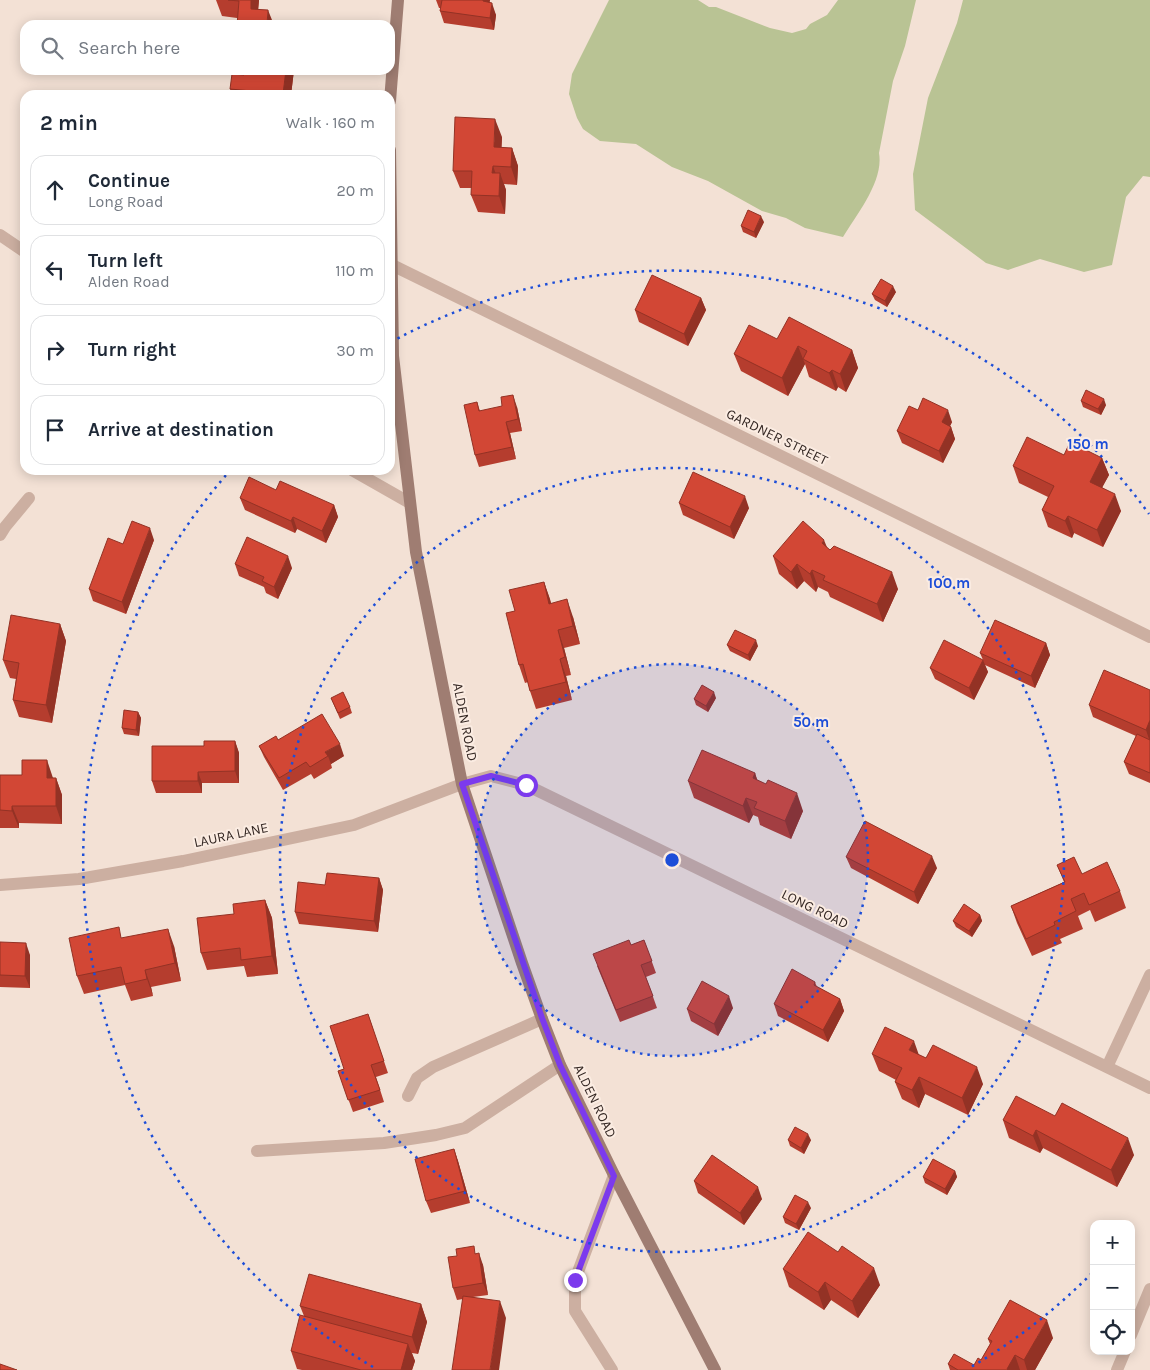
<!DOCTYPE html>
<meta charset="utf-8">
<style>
:root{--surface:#fff;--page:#f6f6f7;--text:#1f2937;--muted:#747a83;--line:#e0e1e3}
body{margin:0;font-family:Karla,sans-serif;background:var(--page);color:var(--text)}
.controls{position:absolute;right:15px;bottom:15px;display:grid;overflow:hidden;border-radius:10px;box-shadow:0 2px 12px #0003}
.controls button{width:45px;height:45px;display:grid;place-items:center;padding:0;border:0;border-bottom:1px solid var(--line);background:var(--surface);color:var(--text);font:25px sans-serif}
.stop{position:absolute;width:15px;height:15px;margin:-11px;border:4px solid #7c3aed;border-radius:50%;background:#fff}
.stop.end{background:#7c3aed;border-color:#fff;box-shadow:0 1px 5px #0008}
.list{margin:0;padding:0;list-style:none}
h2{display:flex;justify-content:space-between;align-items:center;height:65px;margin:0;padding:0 20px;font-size:21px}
h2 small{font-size:16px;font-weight:400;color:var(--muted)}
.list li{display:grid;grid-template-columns:32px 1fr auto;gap:15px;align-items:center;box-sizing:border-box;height:70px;margin:0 10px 10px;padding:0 10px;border:1px solid var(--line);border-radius:15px}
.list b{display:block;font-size:19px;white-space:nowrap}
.list p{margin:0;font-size:16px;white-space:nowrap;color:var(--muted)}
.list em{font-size:16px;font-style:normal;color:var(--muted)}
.icon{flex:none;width:28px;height:28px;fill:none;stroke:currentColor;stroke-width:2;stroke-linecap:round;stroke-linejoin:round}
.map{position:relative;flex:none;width:1150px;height:1370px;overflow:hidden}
.search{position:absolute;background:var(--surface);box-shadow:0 2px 12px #0003;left:20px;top:20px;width:375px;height:55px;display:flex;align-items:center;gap:12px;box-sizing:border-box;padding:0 18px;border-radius:15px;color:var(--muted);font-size:19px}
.panel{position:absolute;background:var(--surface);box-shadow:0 2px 12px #0003;left:20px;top:90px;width:375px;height:385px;border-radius:15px}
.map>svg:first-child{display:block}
</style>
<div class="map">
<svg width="1150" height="1370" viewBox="0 0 1150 1370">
<rect width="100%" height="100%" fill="#f3e1d5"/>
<!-- green -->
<path fill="#b9c394" d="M609,0H698L709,7H716L770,28L792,33L806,29L810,24L827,15L838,0H916L905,46L893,81L879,153C884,181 857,214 843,237L805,228L786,218L762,211L708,181L672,167L636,144L600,141L583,129L577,118L569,94L572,74Z
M963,0H1150V177L1143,176L1126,197L1112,265L1084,272L1040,259L1008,270L986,263L915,210L913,174L928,98L957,23Z"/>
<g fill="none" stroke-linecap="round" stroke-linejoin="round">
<!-- service -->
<path stroke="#ccafa1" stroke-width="12" d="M408,1096L417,1078L433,1067L542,1019
M257,1151L384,1143L436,1135L465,1128L560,1065
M612,1370L575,1311V1280L614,1175"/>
<!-- minor -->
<path stroke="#ccafa1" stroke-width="12" d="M0,235L25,252
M392,265L1150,637
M352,470L410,503
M0,535L5,527L29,498
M0,885L79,879L183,861L354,825L462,784L491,776L526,785L1150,1088
M1107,1067L1150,975
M1131,1335L1150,1289
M1117,1370L1125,1351"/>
<!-- secondary -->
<path stroke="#9f7d72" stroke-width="12" d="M390,101L398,0
M390,150L393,356L416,552L462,784L522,963L542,1019L560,1065L614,1175L715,1370"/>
</g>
<!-- wall -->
<path fill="#b53d2e" d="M216,0H259L258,9L237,18L222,16Z
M436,0H490L489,2L496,15L494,30L444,23L440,11L441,8H439Z
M294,70L291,95H233L230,89L244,75Z
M502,137L501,148H512L518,166L517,185L504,184L506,190L505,214L478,212L471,195L472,188H460L453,171Z
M764,222L756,238L743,232L741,226Z
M896,292L887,307L875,300L872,294Z
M701,298L706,310L688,346L639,322L635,310Z
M777,339L852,350L858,368L846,392L838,387L836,391L809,377L805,364L788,396L741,371L734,354Z
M1081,401L1106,405L1101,415L1083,407Z
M477,402L480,411L517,407L522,431L510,433L516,459L479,467L475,455Z
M918,410L952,422L950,426L951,427L955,439L943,463L902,443L897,431Z
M1064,455L1102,458L1109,475L1102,487L1121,511L1103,547L1074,533L1072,538L1048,527L1042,510L1048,497L1019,483L1013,466Z
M276,490L334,505L338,517L326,543L297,529L295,533L245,510L240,498Z
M679,503L749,508L734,539L683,515Z
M154,540L126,614L93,601L89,589L123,544Z
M830,550L898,589L883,622L830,597L828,592L818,587L816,592L804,581L797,589L779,574L773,556Z
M235,564L292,568L278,599L266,593L264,587L239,576Z
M544,582L551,603L573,617L580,644L564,648L571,675L566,676L572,700L536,709L530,691L528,682L525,683L519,665L515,611Z
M60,624L66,641L52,723L19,717L13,700L16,679L10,678L3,660Z
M1046,643L1050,655L1035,688L985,665L988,672L974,700L935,679L930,668L983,660L980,653Z
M727,645L758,646L750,661L730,651Z
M1150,690V783L1129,774L1124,762L1136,736L1093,717L1089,705Z
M331,698L350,707L352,713L340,719Z
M716,698L708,712L696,705L694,699Z
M138,712L141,718L139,736L124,734L122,728Z
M278,740L344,756L331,764L332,768L314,779L311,774L283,790L264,757L259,746Z
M235,741L239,753V783H202V793H156L152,781L204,746Z
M755,773L757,780L803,811L791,839L760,825L758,817L753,815L749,823L694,798L688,781Z
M0,775L56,778L62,795V824L19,823V828H0Z
M846,857L937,868L918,904L851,868Z
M1057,865L1082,874L1120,891L1126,908L1095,922L1090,910L1078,916L1083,929L1060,939L1062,943L1032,956L1017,923L1011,906L1064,882Z
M379,878L383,890L378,932L299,924L295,912L325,885Z
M265,900L272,918L278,974L247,977L244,966L207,970L201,953L234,914Z
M980,915L982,921L972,937L956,927L953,921Z
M123,938L174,946L181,981L151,987L153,996L131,1001L125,985L84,994L77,976Z
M644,940L656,973L646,977L657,1008L620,1022L597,966L631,945Z
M0,942L30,955V988L0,987Z
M815,982L817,987L840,999L844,1011L828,1042L778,1016L774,1004Z
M733,1008L718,1036L691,1021L687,1009Z
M368,1014L388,1073L376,1077L384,1102L353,1112L338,1071L344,1069Z
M872,1054L919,1055L983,1084L968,1115L925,1094L919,1108L902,1099L895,1082L896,1080L879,1071Z
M1055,1116L1134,1155L1117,1187L1043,1148L1040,1153L1009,1138L1003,1120Z
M788,1140H811L804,1154L790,1146Z
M454,1149L458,1161L470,1203L431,1213L426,1201Z
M955,1171L957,1177L947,1195L925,1183L923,1177Z
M694,1181L762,1199L744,1225L698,1193Z
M811,1208L799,1230L785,1223L783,1217Z
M476,1253L483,1265L488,1295L473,1297L506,1318L463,1299L457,1300L453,1288Z
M783,1269L880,1285L858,1318L831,1300L824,1310L789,1287Z
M421,1304L427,1322L418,1354L412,1353L415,1361L412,1370H302L297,1369L291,1351L304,1316L300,1306Z
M1053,1338L1035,1370H950L948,1364L974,1365L981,1360L990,1344L988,1339Z"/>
<!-- shaded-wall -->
<path fill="#933225" d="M251,0H259L257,25L251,9Z
M483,0H490L488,13L483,1Z
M492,3L496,15L494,30L490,18Z
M268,10L274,25H267Z
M286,70H294L291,95H284L283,94Z
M495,119L502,137L501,165L494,147Z
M512,148L518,166L517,185L511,167Z
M493,166L499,183L500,173L506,190L505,214L499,196L492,173Z
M761,216L764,222L756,238L754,232Z
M893,286L896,292L887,307L885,301Z
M701,298L706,310L688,346L684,334Z
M798,346L805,364L788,396L782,378Z
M852,350L858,368L846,392L840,374Z
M832,370L838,387L836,391L829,373Z
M513,395L517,407L522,431L518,419Z
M1104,399L1106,405L1101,415L1098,409Z
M948,410L952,422L946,434L942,422Z
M506,422L510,433L516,459L512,447Z
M951,427L955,439L943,463L939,451Z
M1102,458L1109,475L1096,499L1090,482Z
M1115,494L1121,511L1103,547L1097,530Z
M745,496L749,508L734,539L730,527Z
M334,505L338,517L326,543L322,531Z
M1068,516L1074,533L1072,538L1065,521Z
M293,517L297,529L295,533L291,521Z
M150,528L154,540L126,614L122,602Z
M824,540L831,557L822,543Z
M288,556L292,568L278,599L274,587Z
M797,564L804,581L797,589L791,572Z
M812,570L818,587L816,592L810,574Z
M892,572L898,589L883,622L877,604Z
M544,582L550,599L555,621L549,604Z
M567,599L573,617L580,644L573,626Z
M60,624L66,641L52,723L46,705Z
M558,630L564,648L571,675L565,657Z
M756,640L758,646L750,661L748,655Z
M1046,643L1050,655L1035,688L1031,676Z
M560,659L566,676L572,700L566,682Z
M983,660L988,672L974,700L969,688Z
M714,692L716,698L708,712L706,706Z
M138,712L141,718L139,736L136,730Z
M1150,720V742L1146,730Z
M235,741L239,753V783L235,771Z
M340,744L344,756L331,764L328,756L325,752Z
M47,760L53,778H47Z
M198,772L202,783V793L198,781Z
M755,773L761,791L753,778Z
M56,778L62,795V824L56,806Z
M797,793L803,811L791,839L785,821Z
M746,798L753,815L749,823L743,806Z
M12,806L19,823V828L12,811Z
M932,856L937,868L918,904L914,892Z
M379,878L383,890L378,932L374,921Z
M265,900L272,918L278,974L272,956Z
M980,915L982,921L972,937L969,931Z
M168,929L174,946L181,981L175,963Z
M26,943L30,955V988L25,976Z
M145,970L151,987L153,996L147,979Z
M729,996L733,1008L718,1036L714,1024Z
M840,999L844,1011L828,1042L823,1030Z
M914,1041L920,1058L909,1050Z
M977,1067L983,1084L968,1115L962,1098Z
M919,1077L925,1094L919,1108L912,1090Z
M1036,1130L1043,1148L1040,1153L1033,1136Z
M808,1134L811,1140L804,1154L801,1148Z
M1128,1138L1134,1155L1117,1187L1111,1170Z
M454,1149L458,1161L470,1203L465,1191Z
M955,1171L957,1177L947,1195L945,1189Z
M758,1187L762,1199L744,1225L740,1213Z
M808,1202L811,1208L799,1230L796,1224Z
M479,1253L483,1265L488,1295L483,1283Z
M874,1268L880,1285L858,1318L852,1301Z
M825,1282L831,1300L824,1310L818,1292Z
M500,1301L506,1318L499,1370H490Z
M421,1304L427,1322L418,1354L412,1337Z
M1047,1320L1053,1338L1035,1370H1027L1024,1360Z
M408,1344L415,1361L412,1370H401Z
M1015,1355L1020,1370H1007V1369Z"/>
<!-- building -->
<path fill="#d24735" stroke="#933225" d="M228,0H251V9L268,10L267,25H237L239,1Z
M442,0H483V1L492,3L490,18L440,11Z
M245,70H286L283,94L230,89L232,74L244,75Z
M455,117L495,119L494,147L512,148L511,167L493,166L492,173H500L499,196L471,195L472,171H453Z
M748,210L761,216L754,232L741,226Z
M652,275L701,298L684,334L635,310Z
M881,279L893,286L885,301L872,294Z
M789,317L852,350L840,374L832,370L829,373L803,359L807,351L798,346L782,378L734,354L749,325L777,339Z
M1086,390L1104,399L1098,409L1081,401Z
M513,395L518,419L506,422L512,447L475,455L464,405L477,402L479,411L502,406L501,397Z
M923,398L948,410L942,422L951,427L939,451L897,431L909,406L918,410Z
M1027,437L1064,455L1070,442L1102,458L1090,482L1115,494L1097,530L1068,516L1065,521L1042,510L1054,486L1013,466Z
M693,472L745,496L730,527L679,503Z
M249,477L276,490L280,481L334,505L322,531L293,517L291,521L240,498Z
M132,521L150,528L122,602L89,589L108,538L123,544Z
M803,521L824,540L822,543L830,550L834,546L892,572L877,604L823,580L825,576L812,570L810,574L797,564L791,572L773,556Z
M247,537L288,556L274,587L262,581L264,577L235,564Z
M544,582L549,604L567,599L573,626L558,630L565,657L560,659L566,682L530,691L523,664L519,665L506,613L515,611L509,590Z
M11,615L60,624L46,705L13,700L19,663L3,660Z
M995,620L1046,643L1031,676L980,653Z
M735,630L756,640L748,655L727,645Z
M944,640L983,660L969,688L930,668Z
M1104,670L1150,690V720L1146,730L1089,705Z
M702,685L714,692L706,706L694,699Z
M343,692L350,707L338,713L331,698Z
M124,710L138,712L136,730L122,728Z
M322,714L340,744L325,752L328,756L310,767L306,762L279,778L259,746L276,736L278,740Z
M1137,734L1150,740V773L1124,762Z
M204,741H235V771L198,772V781H152V746H204Z
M702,750L755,773L753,778L766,784L768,780L797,793L785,821L754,808L757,802L746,798L743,806L688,781Z
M22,760H47V778H56V806H12V811L0,810V775H22Z
M865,821L932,856L914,892L846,857Z
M1074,857L1082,874L1107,862L1120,891L1089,905L1084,893L1071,899L1076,911L1054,922L1055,925L1026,939L1011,906L1065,882L1057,865Z
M327,873L379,878L374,921L295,912L298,882L325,885Z
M265,900L272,956L241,960L240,948L201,953L197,918L234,914L233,904Z
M964,904L980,915L969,931L953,921Z
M119,927L121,938L168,929L175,963L145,970L147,979L125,984L121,967L77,976L69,938Z
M629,940L631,945L644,940L652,961L641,965L653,996L616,1010L593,954Z
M0,942L26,943L25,976L0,975Z
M792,969L815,982L814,985L840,999L823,1030L774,1004Z
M702,981L729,996L714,1024L687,1009Z
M368,1014L384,1061L371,1065L380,1090L348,1100L338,1071L344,1069L330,1026Z
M885,1027L914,1041L909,1050L926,1058L933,1045L977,1067L962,1098L919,1077L912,1090L895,1082L902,1068L872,1054Z
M1016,1096L1055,1116L1062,1103L1128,1138L1111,1170L1036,1130L1033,1136L1003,1120Z
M795,1127L808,1134L801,1148L788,1140Z
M454,1149L465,1191L426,1201L415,1159Z
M712,1155L758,1187L740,1213L694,1181Z
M933,1159L955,1171L945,1189L923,1177Z
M795,1195L808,1202L796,1224L783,1217Z
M808,1232L838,1252L842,1246L874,1268L852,1301L825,1282L818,1292L783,1269Z
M474,1246L475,1254L479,1253L483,1283L453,1288L448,1257L457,1256L456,1249Z
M309,1274L421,1304L412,1337L300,1306Z
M463,1296L500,1301L490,1370H452Z
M1010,1300L1047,1320L1024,1360L1015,1355L1007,1369L1008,1370H958L948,1364L954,1354L974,1365L978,1358L981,1360L992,1341L988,1339Z
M300,1315L408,1344L401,1370H361L291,1351Z
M0,1364L17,1370H0Z"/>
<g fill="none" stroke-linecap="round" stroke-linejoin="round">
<!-- route -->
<path stroke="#7c3aed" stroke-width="6" d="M526,785L491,776L462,784L542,1018L560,1065L614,1176L575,1280"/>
</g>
<!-- distance rings -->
<circle cx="672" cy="860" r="196" fill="#1d4ed8" fill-opacity=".12"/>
<g fill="none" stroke="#1d4ed8" stroke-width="2.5" stroke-dasharray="2.5 5">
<circle cx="672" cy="860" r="196"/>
<circle cx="672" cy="860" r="392"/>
<path d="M1092 1273A589 589 0 0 1 971 1367M373 1367A589 589 0 0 1 227 474M391 342A589 589 0 0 1 1149 514"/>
</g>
<g text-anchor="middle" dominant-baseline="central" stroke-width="4" stroke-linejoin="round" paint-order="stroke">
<!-- street labels -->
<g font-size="14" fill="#352824" stroke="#fbece2">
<text transform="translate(777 437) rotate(26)">GARDNER STREET</text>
<text transform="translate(465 722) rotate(79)">ALDEN ROAD</text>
<text transform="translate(231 835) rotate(-12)">LAURA LANE</text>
<text transform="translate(815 909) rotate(26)">LONG ROAD</text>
<text transform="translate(595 1101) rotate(64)">ALDEN ROAD</text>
</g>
</g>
<circle cx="672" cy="860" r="8" fill="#1d4ed8" stroke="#fbece2" stroke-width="2.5"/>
<g font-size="15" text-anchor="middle" font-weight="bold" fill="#1d4ed8" stroke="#fbece2" stroke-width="4" stroke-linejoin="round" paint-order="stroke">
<text x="1088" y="449">150 m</text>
<text x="949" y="588">100 m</text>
<text x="811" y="727">50 m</text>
</g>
</svg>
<div class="controls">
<button>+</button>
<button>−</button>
<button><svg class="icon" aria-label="locate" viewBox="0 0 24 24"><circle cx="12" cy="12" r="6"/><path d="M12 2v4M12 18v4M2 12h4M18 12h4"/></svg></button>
</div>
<div class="stop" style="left:526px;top:785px"></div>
<div class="stop end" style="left:575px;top:1280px"></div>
<div class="search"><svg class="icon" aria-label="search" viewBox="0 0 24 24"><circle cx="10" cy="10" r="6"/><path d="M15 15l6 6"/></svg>Search here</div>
<section class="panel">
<h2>2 min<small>Walk · 160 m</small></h2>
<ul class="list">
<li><svg class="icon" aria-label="ahead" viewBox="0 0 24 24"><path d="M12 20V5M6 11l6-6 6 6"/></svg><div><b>Continue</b><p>Long Road</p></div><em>20 m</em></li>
<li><svg class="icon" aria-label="left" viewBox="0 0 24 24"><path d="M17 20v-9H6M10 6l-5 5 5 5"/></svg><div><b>Turn left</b><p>Alden Road</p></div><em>110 m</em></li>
<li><svg class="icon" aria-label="right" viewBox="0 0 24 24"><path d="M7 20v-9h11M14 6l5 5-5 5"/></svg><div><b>Turn right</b></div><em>30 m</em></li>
<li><svg class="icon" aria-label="arrive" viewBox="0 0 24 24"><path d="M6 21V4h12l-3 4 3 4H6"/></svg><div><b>Arrive at destination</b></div></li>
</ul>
</section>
</div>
